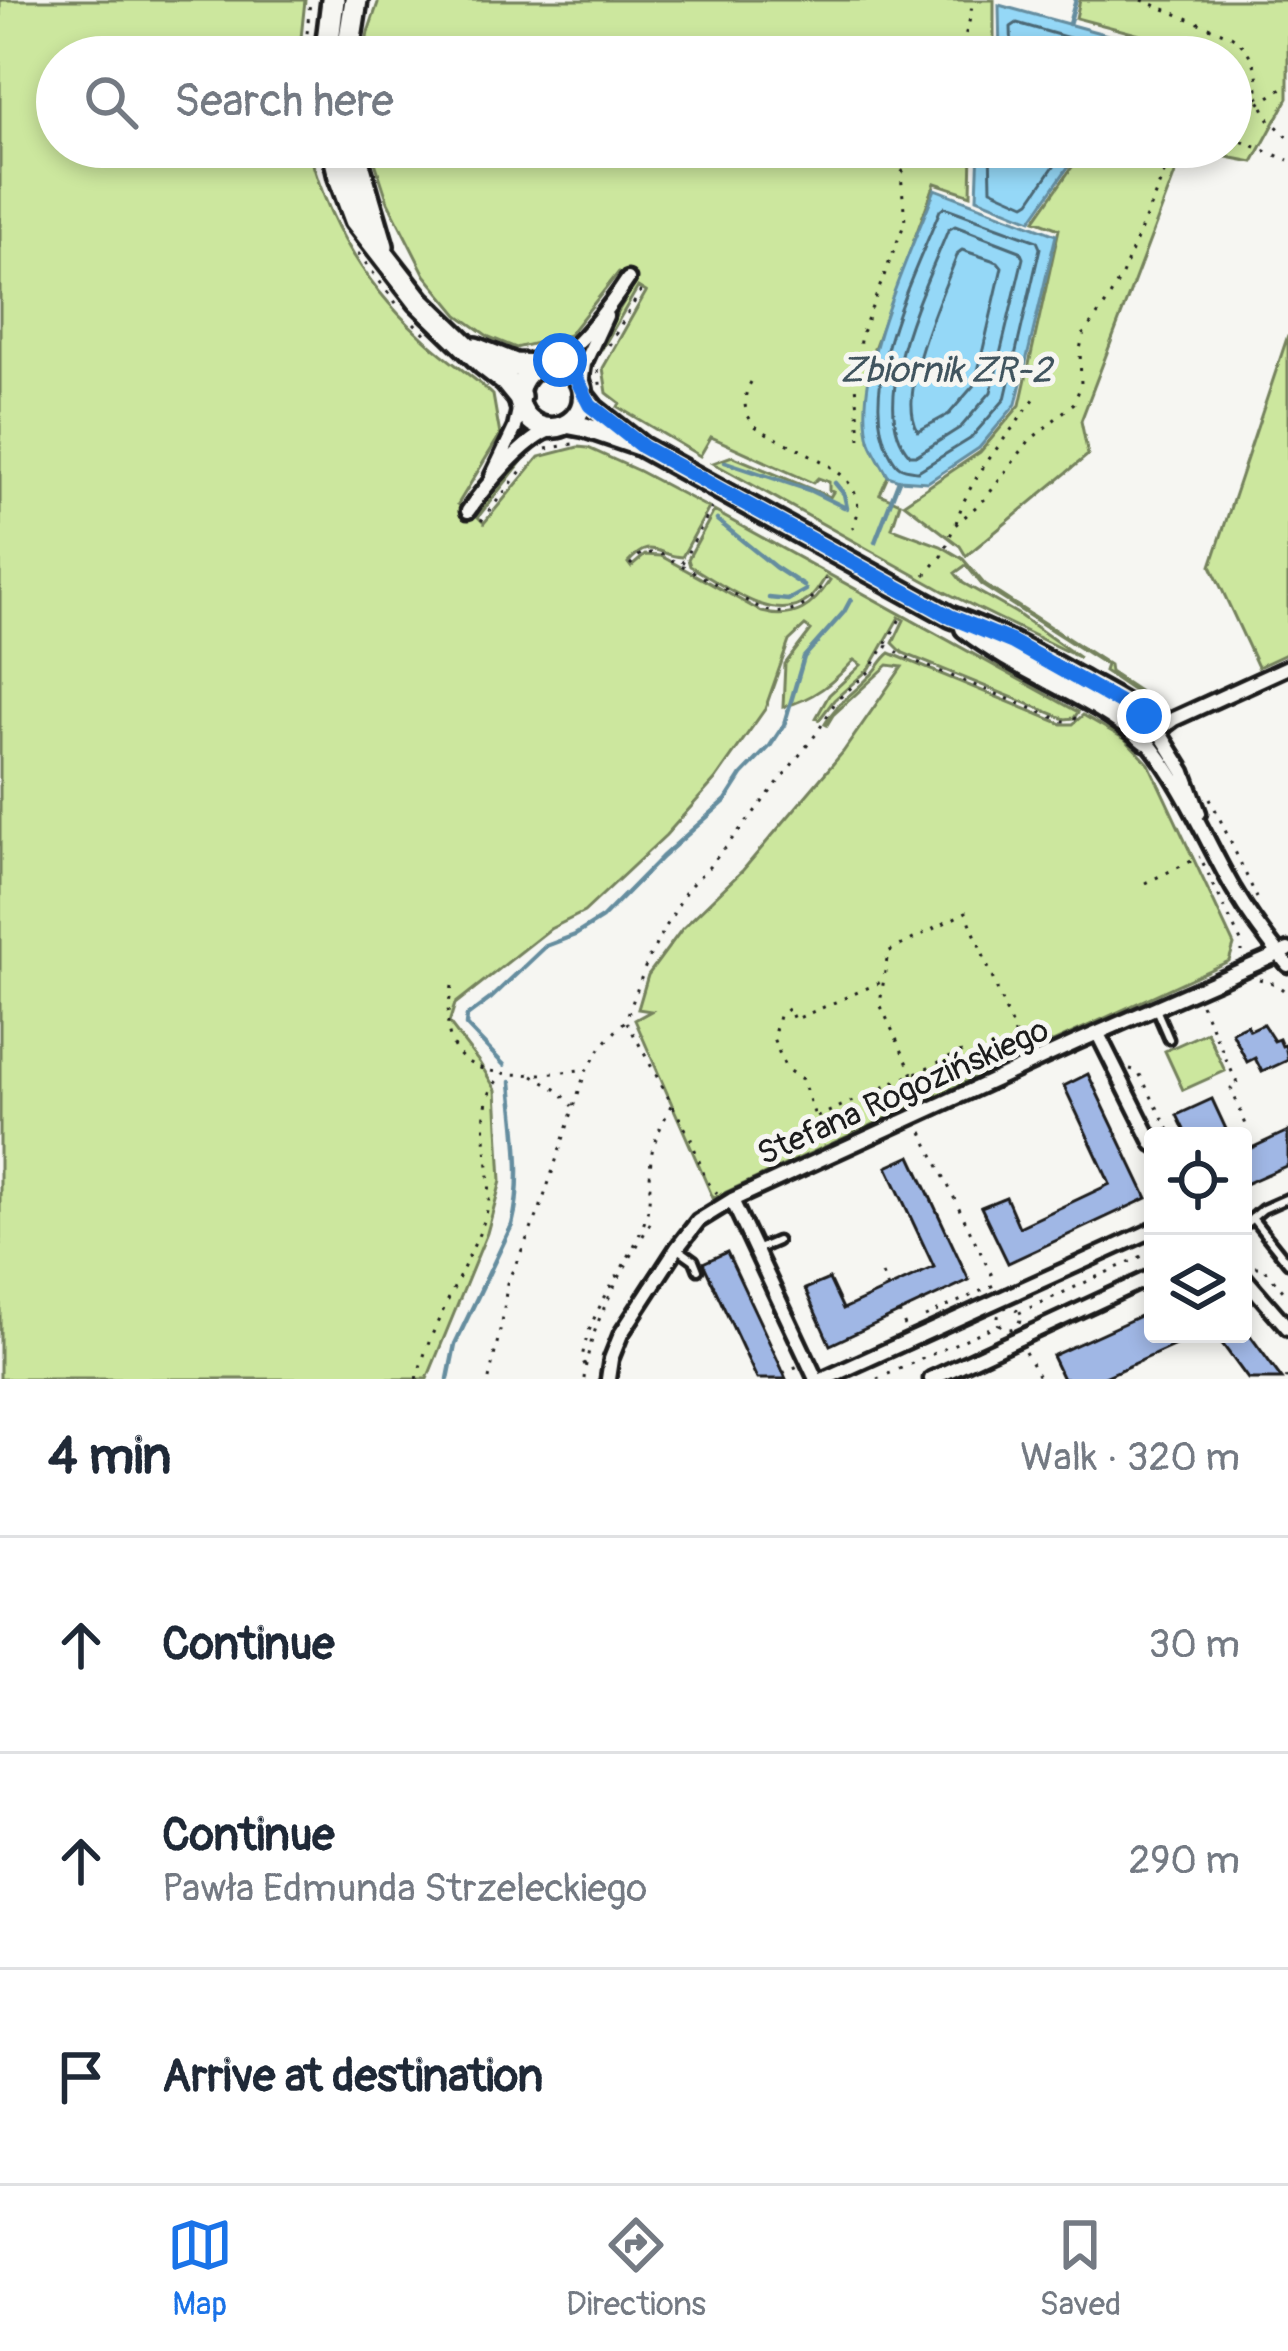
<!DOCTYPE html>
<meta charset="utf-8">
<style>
:root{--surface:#fff;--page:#f2f2f3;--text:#1f2937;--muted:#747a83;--line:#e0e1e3;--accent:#1a73e8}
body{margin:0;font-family:Pangolin,sans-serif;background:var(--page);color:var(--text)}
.controls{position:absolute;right:36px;bottom:36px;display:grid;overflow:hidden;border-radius:12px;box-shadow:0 6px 18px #0003}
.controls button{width:108px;height:108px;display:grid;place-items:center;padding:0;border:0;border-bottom:3px solid var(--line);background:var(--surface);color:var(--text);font:60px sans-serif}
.stop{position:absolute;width:36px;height:36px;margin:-27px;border:9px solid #1a73e8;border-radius:50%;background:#fff}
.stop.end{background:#1a73e8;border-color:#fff;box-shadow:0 3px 12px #0008}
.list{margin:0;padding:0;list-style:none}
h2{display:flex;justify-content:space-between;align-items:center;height:156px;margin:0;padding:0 48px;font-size:51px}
h2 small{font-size:39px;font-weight:400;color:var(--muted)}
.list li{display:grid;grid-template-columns:78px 1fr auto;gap:36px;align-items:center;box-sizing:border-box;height:216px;padding:0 48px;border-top:3px solid var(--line)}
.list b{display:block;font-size:45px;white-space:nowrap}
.list p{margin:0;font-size:39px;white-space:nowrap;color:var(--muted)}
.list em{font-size:39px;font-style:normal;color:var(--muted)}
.icon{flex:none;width:66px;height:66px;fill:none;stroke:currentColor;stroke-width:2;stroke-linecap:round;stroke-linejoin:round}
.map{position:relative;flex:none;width:1288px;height:1379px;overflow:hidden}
.search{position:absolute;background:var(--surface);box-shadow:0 6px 18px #0003;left:36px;right:36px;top:36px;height:132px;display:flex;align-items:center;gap:30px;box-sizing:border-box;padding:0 42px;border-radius:66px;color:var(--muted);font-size:45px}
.sheet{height:804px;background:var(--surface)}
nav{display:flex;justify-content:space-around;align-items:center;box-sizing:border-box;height:168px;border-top:3px solid var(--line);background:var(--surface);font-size:33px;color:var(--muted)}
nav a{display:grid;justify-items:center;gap:6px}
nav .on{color:var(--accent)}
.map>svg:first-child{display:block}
</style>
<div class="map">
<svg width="1288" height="1379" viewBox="0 0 1288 1379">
<rect width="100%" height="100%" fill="#f6f6f2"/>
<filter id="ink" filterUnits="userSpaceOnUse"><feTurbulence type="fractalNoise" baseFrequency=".00833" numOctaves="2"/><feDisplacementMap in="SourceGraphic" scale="24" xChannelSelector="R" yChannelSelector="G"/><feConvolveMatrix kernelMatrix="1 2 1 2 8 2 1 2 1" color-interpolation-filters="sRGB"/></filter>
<g filter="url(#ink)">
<!-- green -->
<path fill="#cce79e" stroke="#74825d" stroke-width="3" d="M0,0H305L299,57H57V147H308C327,220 365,285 421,336C443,358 471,374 493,395L500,435L458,504L474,515L523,455L522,461L478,517L484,523L539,457L578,447L588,448L639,471L709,508L682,557C657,556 651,536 628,563L631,567L645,555L661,556L762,612C795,621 813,607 830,580L826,577C820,585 816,594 808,600C774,627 721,583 690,566L688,559L714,511L1078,712L1074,718L1065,719L903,653L893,643L904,620L899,617L870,668L834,700L819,720L816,718L829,695L861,665L854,660C833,683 813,699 783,707L785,664L811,630L805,626L789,641L765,709L715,780L666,835L584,912L550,929L455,1004L449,1023L479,1062L496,1090L501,1181L487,1233L427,1379H0Z
M379,0H994V57H364L368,32Z
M1080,0H1288V98L1253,162L1196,151L1175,174L1081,421L1088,455L966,556L960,546L904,503L980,452L1020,405L1059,229L1035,220L1086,147H1231V57H1149L1159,40L1076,18Z
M370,147H972L971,195L935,183L872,354L869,440L888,476L880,494L900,503L892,528L941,546L963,559L985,585L1109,665L1110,672L1167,710L1165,712L1104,671L1106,665L983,586L966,565L955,573L963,583L1016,613L1080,658L947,593L713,463L732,456L830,497L833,492L829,490V482L818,478L813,483L711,437L700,456L618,407L620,403L607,393L603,368L646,292L638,287L602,349L596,350L634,284L618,273L569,335L516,348L489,337L458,315L425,275L388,202Z
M1288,335V653L1258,667L1211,566Z
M890,653L1062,724H1073L1083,715L1125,739L1149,764L1234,945L1229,961L713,1198L635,1020L651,1011L638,1009L648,975L682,929L743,870L843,752L902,667L888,665L833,715L827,725L825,724C836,703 853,694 869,677C878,669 881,660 890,653Z
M1207,1032L1225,1071L1183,1090L1165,1051Z"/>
<!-- water -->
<path fill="#95d8f7" stroke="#658d9f" stroke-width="3" d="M999,5L1151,47L1145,57H1000Z
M979,147H1082L1031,220L977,198Z
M935,189L1056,235L1016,404L979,448L928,482L899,480L888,476C882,465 874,453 870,442C849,378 911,252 935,189Z"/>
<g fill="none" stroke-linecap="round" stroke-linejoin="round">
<!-- shore -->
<path stroke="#4c6774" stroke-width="3" d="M1012,57L1011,27L1017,23L1135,57
M990,147L991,189L1025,204L1030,201L1067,147
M944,207L1037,241L1040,248L1005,399L970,439L918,471C916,471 902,469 900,467C895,464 892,458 889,452C855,387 915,274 940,210Z
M955,226L1020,251L1023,258L991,392L961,427L917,455H910C864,405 927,284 948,230Z
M962,250L998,262L1002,267L975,384L949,414L918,431C895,392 943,294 958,253Z"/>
<!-- stream -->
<path stroke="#658d9f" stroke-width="4.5" d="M1069,24L1076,0
M725,462L809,490L844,507
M835,483L844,494L847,508
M717,520L775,567L804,586
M875,542L899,480
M769,598L788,600L806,590
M504,1065L466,1025L467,1016L490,999L546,946L575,935L602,918L662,857L726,800L742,775L770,746L784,725L804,657L844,612L851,599
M448,1379L455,1344L512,1225C524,1179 515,1129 511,1082"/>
</g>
<!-- building -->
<path fill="#a0b7e5" stroke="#1c1c1c" stroke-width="3" d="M1263,1024L1274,1041L1279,1039L1282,1046L1285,1045L1288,1060L1262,1072L1255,1058L1247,1062L1232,1032L1247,1025L1250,1030Z
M1088,1074L1147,1198L1008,1263L981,1207L1006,1197L1019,1227L1110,1184L1064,1086Z
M1212,1099L1226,1129L1224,1130L1227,1136H1187L1177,1115Z
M1288,1131V1165L1243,1185V1152Z
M911,1156L969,1280L830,1345L805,1289L829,1279L843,1309L934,1267L887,1167Z
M727,1252L781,1367L786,1379H757L703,1263Z
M1153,1310V1334H1200L1100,1379H1063L1052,1356Z
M1215,1334H1249L1282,1379H1248Z"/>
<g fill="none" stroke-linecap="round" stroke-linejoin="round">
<defs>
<path id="lane" d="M1156,1009L1169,1039
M1252,1218L1288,1263
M1243,1226L1263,1209L1288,1198
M680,1250L694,1260L698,1270
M756,1250L777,1241"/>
<path id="street" d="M549,364C573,356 613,302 628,279
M581,384L584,364L606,316
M492,476L515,428L520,405
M468,511C485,486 524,439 552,429
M1288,667L1174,719L1146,740C1183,784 1205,839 1233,888C1249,915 1268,941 1288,965
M1158,730L1184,772L1199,813
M1098,1034L1153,1144
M1243,1276L1288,1328
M608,1379L611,1359L621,1334L677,1248L698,1221L732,1200
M816,1379L732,1200L1077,1042L1288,950
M824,1379L1153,1230
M931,1379L1153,1276"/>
<path id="secondary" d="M519 396a32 32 0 1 1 64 0a32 32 0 1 1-64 0Z
M583,395L594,409L642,447L951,617C997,633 1037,655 1079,679C1107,694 1135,708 1158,730
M568,424L584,427L637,445
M965,628C1021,672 1093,693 1146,740"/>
<path id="primary" d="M326,57L333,0
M347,57L356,0
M333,147L340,177L356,220L419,301L484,364L506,381L519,397
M353,147L382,246
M475,349L515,365L540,366"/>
</defs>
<!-- lane casing -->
<use href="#lane" stroke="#1c1c1c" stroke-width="15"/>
<!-- street casing -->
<use href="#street" stroke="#1c1c1c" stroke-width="21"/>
<!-- secondary casing -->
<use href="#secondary" stroke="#1c1c1c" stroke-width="27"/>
<!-- primary casing -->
<use href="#primary" stroke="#1c1c1c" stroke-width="30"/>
<!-- path -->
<path stroke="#1c1c1c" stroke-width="3" stroke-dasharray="3 9" stroke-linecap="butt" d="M1142,0L1231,36C1255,52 1264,80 1254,107
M305,57L310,0
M959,57L971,15L972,0
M1258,96L1269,119L1288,137
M1231,126L1254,107L1288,84
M1231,137L1288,160
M358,253L399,307
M414,323L429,337
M609,345L642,289
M598,370L601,390
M751,382C742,398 743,412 755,426C792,452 883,470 851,532
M860,439L855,370L861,335L905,222L901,173L928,147
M546,449L578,443
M481,521L521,471
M956,523C970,474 1006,440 1034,399
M682,563L712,508
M630,565L642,553H659L760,608C792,620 812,605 826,578
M925,575L943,555L954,526L985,499L1029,441L1074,403L1081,385L1080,349L1084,333L1105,305L1122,275L1175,147
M886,646L912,660L1063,721H1072L1079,716
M1210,798L1257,898
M1203,863L1242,944V952
M1145,883L1200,857
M1259,979L1276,984L1288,994
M452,986C449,1005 444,1025 452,1043C469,1086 550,1074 586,1069
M1201,1004L1238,1085L1231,1088L1247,1127L1243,1139
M627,1022L691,1139L706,1180L717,1193
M1130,1069L1138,1071L1172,1136
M533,1076L559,1091L572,1106
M923,1096L880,1004L888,952L966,912L1020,1047
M817,1117L964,1051L972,1069
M922,1132L995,1282
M822,1136L802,1079L786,1069L773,1038L779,1016L789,1008L794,1020L881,982
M1255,1267H1263L1288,1297
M882,1274L888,1288
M998 1318a11 11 0 1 1 22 0a11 11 0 1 1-22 0Z
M899,1312L905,1326
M1019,1313L1153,1251
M925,1317L996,1284
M1025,1352L1040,1379
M585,1365L582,1359C590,1305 627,1271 644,1223C652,1201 649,1180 651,1158C653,1140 664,1121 671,1105
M783,1373L798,1366
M417,1379C427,1338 450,1298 467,1260C476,1241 487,1219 489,1199C493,1159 469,1106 503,1074
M489,1379L503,1317L507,1283L539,1212L585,1073L601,1047L626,1020L648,959L687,889L709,867L752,815L817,733L836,701L870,671L900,619
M584,1379C590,1319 624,1270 653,1218
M877,1379L999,1324
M1286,1379L1288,1376"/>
<!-- lane -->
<use href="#lane" stroke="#f6f6f2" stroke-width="6"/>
<!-- street -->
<use href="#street" stroke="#f6f6f2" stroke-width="12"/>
<!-- secondary -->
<use href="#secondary" stroke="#f6f6f2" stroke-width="18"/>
<!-- primary -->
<use href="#primary" stroke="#f6f6f2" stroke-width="21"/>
</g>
</g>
<g fill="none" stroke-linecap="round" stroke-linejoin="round" filter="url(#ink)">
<!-- route -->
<path stroke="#1a73e8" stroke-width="15" d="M560,360L549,364L566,367L573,372L590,405L643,447L951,617L1012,642L1144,716"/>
</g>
<g text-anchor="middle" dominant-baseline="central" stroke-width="10" stroke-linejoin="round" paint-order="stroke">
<!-- street labels -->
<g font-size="33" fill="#1c1c1c" stroke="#f6f6f2">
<text transform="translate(903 1092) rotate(-24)">Stefana Rogozińskiego</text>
</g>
<!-- water labels -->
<g font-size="36" font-style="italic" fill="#40545e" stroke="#f6f6f2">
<text x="946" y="370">Zbiornik ZR-2</text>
</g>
</g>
</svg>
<div class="controls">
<button><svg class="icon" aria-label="locate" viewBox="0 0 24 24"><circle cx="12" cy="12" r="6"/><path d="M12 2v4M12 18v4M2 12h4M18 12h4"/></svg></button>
<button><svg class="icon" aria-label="layers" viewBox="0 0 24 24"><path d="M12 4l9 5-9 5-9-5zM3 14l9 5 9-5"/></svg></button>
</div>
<div class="stop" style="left:560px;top:360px"></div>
<div class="stop end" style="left:1144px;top:716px"></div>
<div class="search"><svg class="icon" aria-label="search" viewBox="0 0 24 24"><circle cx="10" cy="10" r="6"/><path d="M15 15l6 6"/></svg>Search here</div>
</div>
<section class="sheet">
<h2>4 min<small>Walk · 320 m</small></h2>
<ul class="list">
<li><svg class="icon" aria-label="ahead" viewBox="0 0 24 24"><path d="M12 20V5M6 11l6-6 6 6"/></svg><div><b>Continue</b></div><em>30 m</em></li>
<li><svg class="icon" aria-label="ahead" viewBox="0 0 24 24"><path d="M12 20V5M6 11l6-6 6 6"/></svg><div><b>Continue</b><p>Pawła Edmunda Strzeleckiego</p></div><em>290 m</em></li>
<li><svg class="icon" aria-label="arrive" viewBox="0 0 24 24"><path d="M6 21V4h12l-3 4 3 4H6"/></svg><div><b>Arrive at destination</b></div></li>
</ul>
</section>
<nav>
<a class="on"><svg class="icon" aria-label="map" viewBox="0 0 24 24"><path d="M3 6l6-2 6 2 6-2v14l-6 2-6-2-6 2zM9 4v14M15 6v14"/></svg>Map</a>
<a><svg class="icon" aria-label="directions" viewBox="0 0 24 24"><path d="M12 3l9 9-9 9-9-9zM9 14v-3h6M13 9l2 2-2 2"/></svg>Directions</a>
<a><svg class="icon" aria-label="saved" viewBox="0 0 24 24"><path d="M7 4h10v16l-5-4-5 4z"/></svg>Saved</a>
</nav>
